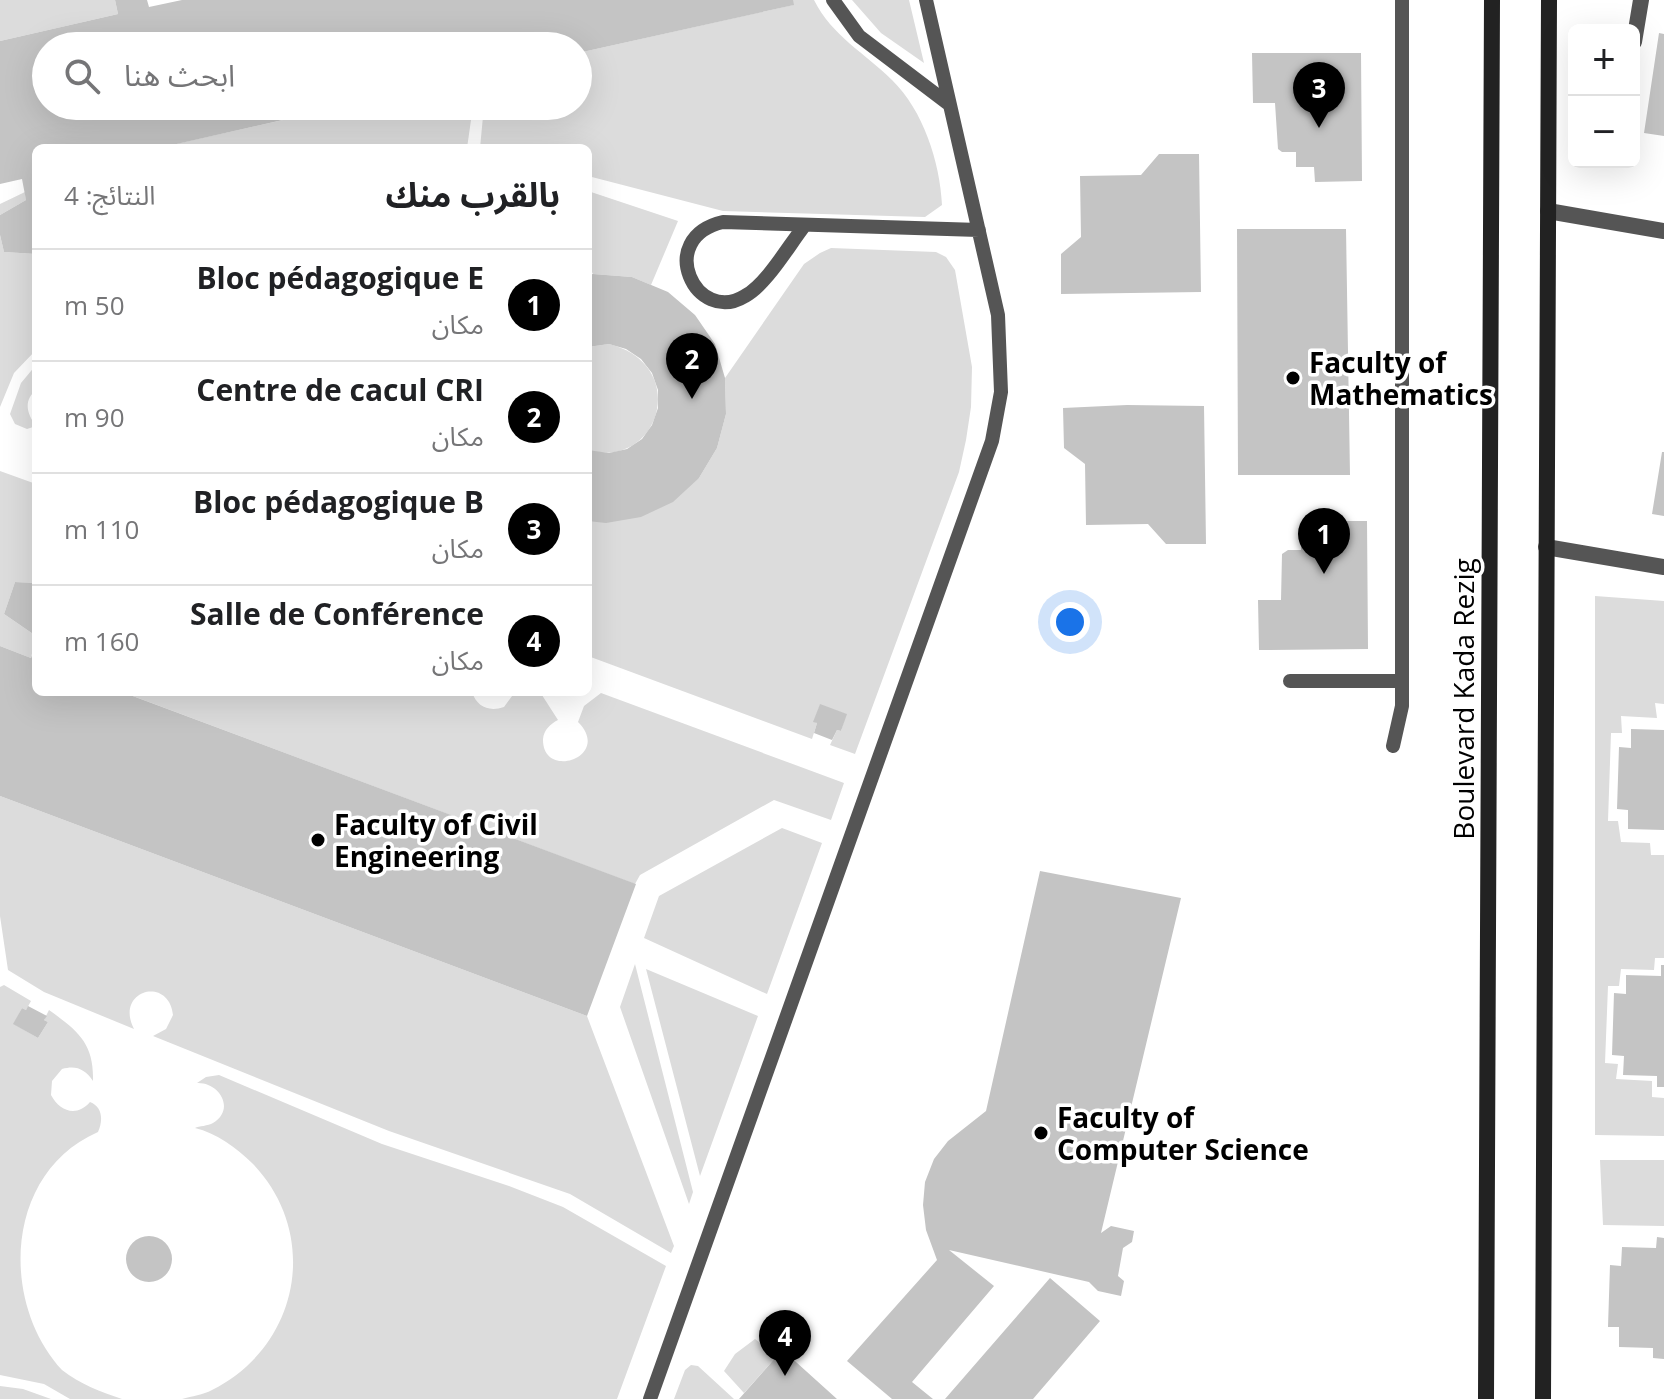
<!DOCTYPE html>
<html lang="ar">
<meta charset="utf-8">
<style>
:root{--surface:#fff;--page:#f6f6f6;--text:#202124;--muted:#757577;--line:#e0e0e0;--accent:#000}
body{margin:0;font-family:"Open Sans","Noto Sans Arabic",sans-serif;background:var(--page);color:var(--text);direction:rtl}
.controls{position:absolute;right:24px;top:24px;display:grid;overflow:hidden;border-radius:12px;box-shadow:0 8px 32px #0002}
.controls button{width:72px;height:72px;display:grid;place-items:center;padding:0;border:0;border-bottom:2px solid var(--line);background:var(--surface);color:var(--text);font:40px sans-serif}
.you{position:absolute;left:1070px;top:622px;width:28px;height:28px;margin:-20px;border:6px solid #fff;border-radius:50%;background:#1a73e8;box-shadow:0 0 0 12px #1a73e833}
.badge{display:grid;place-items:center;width:52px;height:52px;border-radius:50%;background:var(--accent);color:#fff;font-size:26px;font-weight:700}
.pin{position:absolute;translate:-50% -66px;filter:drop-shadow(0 2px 4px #0008)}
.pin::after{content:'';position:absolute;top:42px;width:28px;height:24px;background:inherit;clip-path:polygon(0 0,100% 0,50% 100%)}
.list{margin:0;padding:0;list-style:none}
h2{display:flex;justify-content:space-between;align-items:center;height:104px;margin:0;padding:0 32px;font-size:34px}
h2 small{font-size:26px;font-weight:400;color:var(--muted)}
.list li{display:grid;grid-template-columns:52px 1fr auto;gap:24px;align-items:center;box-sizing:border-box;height:112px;padding:0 32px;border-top:2px solid var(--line)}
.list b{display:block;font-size:30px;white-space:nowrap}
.list p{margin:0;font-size:26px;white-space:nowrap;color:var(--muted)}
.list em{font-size:26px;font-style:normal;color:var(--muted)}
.icon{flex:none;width:44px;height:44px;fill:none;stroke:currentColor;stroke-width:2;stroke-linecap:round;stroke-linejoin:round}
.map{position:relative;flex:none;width:1664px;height:1399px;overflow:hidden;direction:ltr}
.search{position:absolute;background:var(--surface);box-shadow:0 8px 32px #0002;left:32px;top:32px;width:560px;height:88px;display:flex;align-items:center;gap:20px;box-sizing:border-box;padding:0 28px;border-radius:44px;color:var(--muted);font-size:30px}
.panel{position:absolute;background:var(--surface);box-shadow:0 8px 32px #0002;left:32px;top:144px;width:560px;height:552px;border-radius:12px;direction:rtl}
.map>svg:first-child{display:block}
</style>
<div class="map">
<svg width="1664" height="1399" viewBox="0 0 1664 1399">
<rect width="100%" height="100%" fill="#fff"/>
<!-- green -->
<path fill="#dcdcdc" d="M0,0H115L118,14L0,41Z
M793,0H814C832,36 865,53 892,80C923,110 940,162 942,205L925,217L723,211L588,176V148H480L484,106H578V53L793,5Z
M852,0H909L924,63L881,33Z
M346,106H473L467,148H172L171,145Z
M588,191L678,221L651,285L632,277L593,274L588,264Z
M25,192L26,200L0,215V204Z
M0,235L4,252L36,254V350L14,373L0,407Z
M831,248L936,252L946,257L955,270L972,367L971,407L966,440L959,472L855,754L830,745L837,730L841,731L846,714L820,705L814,721L817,723L812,739L588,656V521L699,478L717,448L726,414L725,378L804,264L820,253Z
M609,344C692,365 659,471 588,450V347Z
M36,365V390C23,401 27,414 36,426L27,429L15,424L10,414L21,383Z
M0,471L36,484V583L15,582L4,614L36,636L31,658L0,646Z
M1595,596L1664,601V704L1655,703L1657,718L1621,716L1622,733H1611L1608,821H1618L1621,842L1650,843L1651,855H1664V958H1655L1654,970L1621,969L1619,986H1608L1605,1063L1618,1064L1616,1079L1652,1081V1097L1664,1098V1136L1595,1135Z
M135,692H472C477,707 489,712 504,707L515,692H540L558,720C550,724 544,730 543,739C542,781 613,757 578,722L584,706L601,693L844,783L831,820L774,800L640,875L635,884L133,696Z
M0,796L587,1016L674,1246L671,1253L570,1194L389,1131L153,1036L166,1029L173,1015C169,975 114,990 134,1029L44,992L8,970L0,916Z
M782,828L822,843L767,994L644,938L659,896Z
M635,964L693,1192L689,1204L620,1007Z
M646,969L758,1016L700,1176Z
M4,985L31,1001L26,1010L22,1008L14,1024L38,1038L48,1022L44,1020L49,1010C78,1031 94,1043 93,1081C85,1069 76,1065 62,1069L52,1081L51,1095C60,1112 77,1117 90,1102C103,1107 103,1121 98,1132C4,1173 0,1303 62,1370C80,1384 101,1392 122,1399H70L44,1384L0,1375V987Z
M219,1075L382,1144L509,1186L563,1207L666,1266L617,1399H182C192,1396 203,1395 212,1390C300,1346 321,1234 252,1163C237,1148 216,1133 195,1128C199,1126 208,1126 213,1123C236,1109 219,1082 197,1083L206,1077Z
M1600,1160H1664V1226L1603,1225Z
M755,1339L777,1356L744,1393L724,1371L735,1354Z
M691,1365L698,1366L734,1399H674L685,1370Z
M0,1386L23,1389L51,1399H0Z"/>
<!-- building -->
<path fill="#c4c4c4" d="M115,0H147L149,7L182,0H793L794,5L578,53V46H46V106L340,107L159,148H36V254L4,252L0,235V215L26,200L22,179L0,184V41L118,14Z
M1659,33L1664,34V136L1644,133Z
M1252,53H1361L1362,181L1315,182L1314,167H1296V152H1282L1278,149L1275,103H1253Z
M1159,154H1199L1201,292L1061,294V254L1081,237L1080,176L1141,175Z
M1237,229H1346L1350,475H1238Z
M593,274L632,277L668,292L695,315L715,344L725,378L726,414L717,448L699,478L673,502L641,517L606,523L588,521V450L609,453L627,449L642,439L652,425L658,408V390L652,373L641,359L626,349L609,344L588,347V275Z
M1127,405L1204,406L1206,544H1166L1148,524L1086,525L1085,464L1064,448L1063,408Z
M1662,452H1664V516L1652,514Z
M1319,521H1367L1368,649L1259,650L1258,600H1281L1282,554L1288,550H1301V535H1320Z
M15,582L36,583V636L4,614Z
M36,644V692H122L636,884L587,1016L0,796V646L31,658Z
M820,704L847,714L841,731L837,730L832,740L814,733L817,723L813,722Z
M1631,729L1664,730V830L1628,829V810L1617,809L1619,747L1631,748Z
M1040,871L1181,898L1101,1233L1111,1226L1134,1231L1132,1242L1123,1248L1118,1276L1124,1281L1121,1296L1098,1291L1089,1282L949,1250L994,1286L912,1382L933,1399H892L847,1361L937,1260L926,1230L923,1205L925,1182L934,1159L948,1141L986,1111Z
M1661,965H1664V1087H1657V1076L1623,1075L1624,1056L1612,1055L1614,993L1626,994V975L1661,976Z
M28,1006L47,1016L44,1020L48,1022L38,1038L13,1024L22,1008L26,1010Z
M126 1259a23 23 0 1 1 46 0a23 23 0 1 1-46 0Z
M1657,1237L1664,1238V1359L1653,1358V1348L1619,1347V1327H1608L1610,1265L1621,1266L1622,1247L1656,1248Z
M1050,1278L1100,1321L1033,1399H945Z
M786,1353L837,1399H739L777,1356L781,1360Z"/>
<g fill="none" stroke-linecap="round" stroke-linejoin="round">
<!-- service -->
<path stroke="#555" stroke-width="14" d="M833,0L859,36L950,105
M805,225C789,245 767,284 745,296C696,326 654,238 723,222L979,230
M1290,681H1402
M1393,746L1402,706V0
M650,1399L992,441L1001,392L998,315L926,0"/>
<!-- minor -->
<path stroke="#555" stroke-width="16" d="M1634,42L1641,0
M1548,211L1664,231"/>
<!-- tertiary -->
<path stroke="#555" stroke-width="16" d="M1546,547L1664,567"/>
<!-- secondary -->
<path stroke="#222" stroke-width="16" d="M1486,1399L1492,0
M1543,1399L1549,0"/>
</g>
<!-- markers -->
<g fill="#000" stroke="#fff" stroke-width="3">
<circle cx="1293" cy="378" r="8"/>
<circle cx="318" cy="840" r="8"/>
<circle cx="1041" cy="1133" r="8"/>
</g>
<g text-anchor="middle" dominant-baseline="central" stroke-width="7" stroke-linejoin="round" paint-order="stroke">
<!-- poi labels -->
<g font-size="28" font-weight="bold" fill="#000" stroke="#fff" text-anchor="start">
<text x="1309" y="362">Faculty of<tspan x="1309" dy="32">Mathematics</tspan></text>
<text x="334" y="824">Faculty of Civil<tspan x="334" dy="32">Engineering</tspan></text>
<text x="1057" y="1117">Faculty of<tspan x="1057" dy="32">Computer Science</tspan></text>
</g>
<!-- street labels -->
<g font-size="28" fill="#000" stroke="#fff">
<text transform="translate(1463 699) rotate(-90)">Boulevard Kada Rezig</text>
</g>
</g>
</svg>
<div class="controls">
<button>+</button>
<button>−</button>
</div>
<div class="you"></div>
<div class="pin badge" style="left:1324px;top:574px">1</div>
<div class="pin badge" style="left:692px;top:399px">2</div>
<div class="pin badge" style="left:1319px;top:128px">3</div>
<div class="pin badge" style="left:785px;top:1376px">4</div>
<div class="search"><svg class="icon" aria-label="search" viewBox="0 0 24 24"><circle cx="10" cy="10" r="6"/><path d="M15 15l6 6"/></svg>ابحث هنا</div>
<section class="panel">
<h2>بالقرب منك<small>النتائج: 4</small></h2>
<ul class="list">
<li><span class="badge">1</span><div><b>Bloc pédagogique E</b><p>مكان</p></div><em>50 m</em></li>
<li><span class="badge">2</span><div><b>Centre de cacul CRI</b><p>مكان</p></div><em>90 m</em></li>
<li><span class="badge">3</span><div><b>Bloc pédagogique B</b><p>مكان</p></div><em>110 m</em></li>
<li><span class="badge">4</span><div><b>Salle de Conférence</b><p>مكان</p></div><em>160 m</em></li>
</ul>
</section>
</div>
